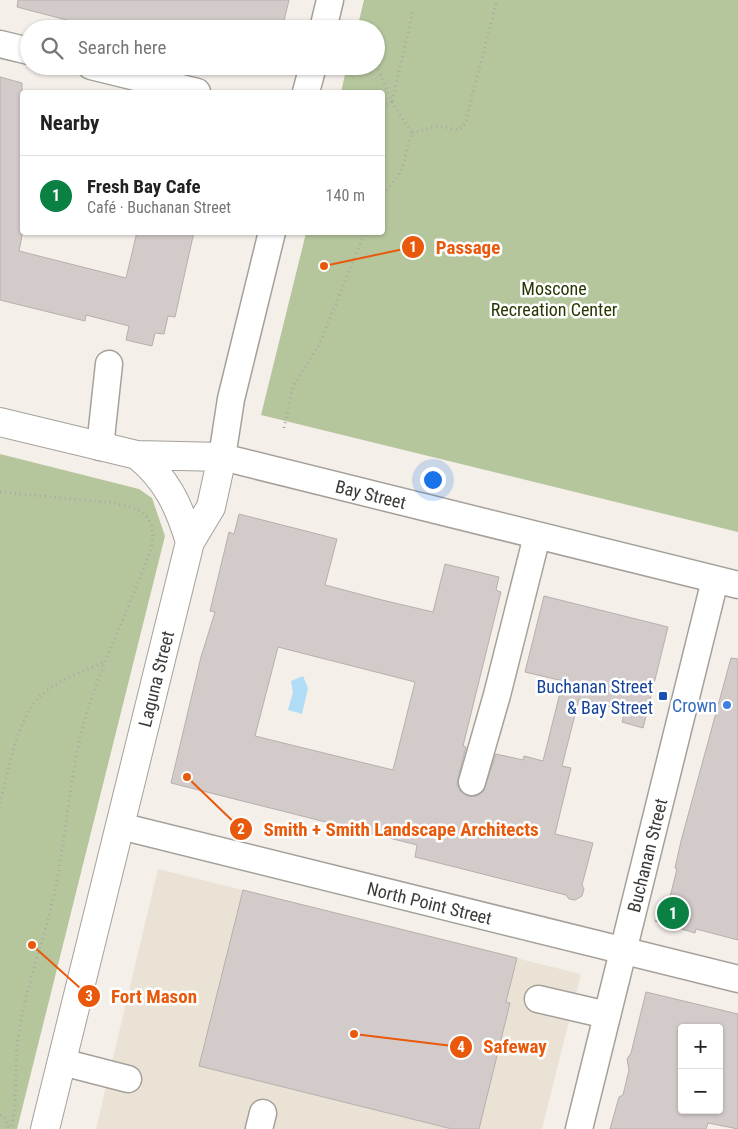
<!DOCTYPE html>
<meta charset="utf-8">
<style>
:root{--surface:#fff;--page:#f2f2f2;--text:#222;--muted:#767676;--line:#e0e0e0;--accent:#0b8043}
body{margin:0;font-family:"Roboto Condensed",sans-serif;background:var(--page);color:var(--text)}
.controls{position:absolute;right:15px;bottom:15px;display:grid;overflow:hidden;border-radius:5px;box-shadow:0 1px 4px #0004}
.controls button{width:45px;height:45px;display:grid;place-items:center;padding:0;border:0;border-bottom:1px solid var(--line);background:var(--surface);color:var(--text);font:25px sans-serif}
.you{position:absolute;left:432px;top:479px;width:18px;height:18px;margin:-12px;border:4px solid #fff;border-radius:50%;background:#1a73e8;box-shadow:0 0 0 8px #1a73e833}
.badge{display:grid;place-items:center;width:32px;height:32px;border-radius:50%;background:var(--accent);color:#fff;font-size:16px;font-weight:700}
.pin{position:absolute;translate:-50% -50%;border:2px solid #fff;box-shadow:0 1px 5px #0006}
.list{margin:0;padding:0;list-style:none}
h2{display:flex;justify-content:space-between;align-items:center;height:65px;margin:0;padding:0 20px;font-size:21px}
h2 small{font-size:16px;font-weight:400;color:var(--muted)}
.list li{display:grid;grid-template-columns:32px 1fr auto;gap:15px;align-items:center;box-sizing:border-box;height:80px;padding:0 20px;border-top:1px solid var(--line)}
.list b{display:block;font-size:19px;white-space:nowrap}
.list p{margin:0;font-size:16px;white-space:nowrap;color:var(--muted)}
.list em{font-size:16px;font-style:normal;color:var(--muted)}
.icon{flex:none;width:28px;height:28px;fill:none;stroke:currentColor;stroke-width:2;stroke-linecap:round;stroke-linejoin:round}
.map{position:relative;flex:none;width:738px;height:1129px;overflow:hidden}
.search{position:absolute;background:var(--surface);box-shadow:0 1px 4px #0004;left:20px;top:20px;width:365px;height:55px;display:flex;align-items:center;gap:12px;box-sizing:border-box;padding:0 18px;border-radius:28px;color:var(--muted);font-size:19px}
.panel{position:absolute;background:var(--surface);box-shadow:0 1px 4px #0004;left:20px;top:90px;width:365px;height:145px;border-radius:5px}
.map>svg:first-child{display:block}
</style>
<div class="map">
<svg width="738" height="1129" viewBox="0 0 738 1129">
<rect width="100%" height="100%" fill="#f4efe9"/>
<!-- built -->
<path fill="#ebe2d6" d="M158,869L581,974L542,1129H96Z"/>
<!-- green -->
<path fill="#b5c69c" d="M364,0H738V532L261,415L306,233L382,232V92H341L347,66H376V29H357Z
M0,454L139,489L152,498L165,536L17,1129H0Z"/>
<!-- water -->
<path fill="#b1dcf6" d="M303,676L308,688L302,714L288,710L293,692L291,681Z"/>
<!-- building -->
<path fill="#d3cbc9" stroke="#b7afad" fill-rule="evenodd" d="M18,0H289L282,29H101L17,7Z
M0,77L22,83V236L19,251L126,278L137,232H194L175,317L168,316L164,334L155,333L152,346L126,340L129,326L86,315L85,321L0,300Z
M239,514L337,539L325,585L382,600L433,612L445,564L499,577L496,590L501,592L463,746L466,747L458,778L457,785L461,792L468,796H476L483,792L496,754L523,760L524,756L543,761L563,681L525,672L544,596L668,627L643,728L622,722L625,710L579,699L562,766L571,768L555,834L593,843L582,885L584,889L582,896L575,900L569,899L566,895L415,857L417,845L171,783L201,657L215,612L210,611L229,532L234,534ZM278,647L415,682L393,770L255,736Z
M731,658L738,659V940L696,929L695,933L655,921L666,913L677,869L675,868L681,841Z
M243,890L517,958L506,1002L510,1003L479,1129H452L199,1066Z
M646,992L738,1014V1129L708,1123L706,1129H610L619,1097L623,1095L629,1070L627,1059L631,1053ZM682,1028H719V1110H682Z"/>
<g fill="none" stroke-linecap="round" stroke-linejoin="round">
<defs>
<g id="minor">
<path d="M323,29L330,0"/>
<path d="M0,44L29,51"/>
<path d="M91,66L197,92"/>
<path d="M306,92L313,66"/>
<path id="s1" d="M272,232L231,399L222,457L738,585"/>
<path d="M100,447L109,364"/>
<path d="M472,782L497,695L537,536"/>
<path id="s2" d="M120,826L738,979"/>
<path d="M538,999L607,1015"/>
<path d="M62,1062L128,1079"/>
<path d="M259,1129L263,1113"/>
<path id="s3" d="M579,1129L715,580"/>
</g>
<path id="major" d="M0,422L137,455L222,457L211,507L190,542L45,1129
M137,455C167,479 179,506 190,542"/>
</defs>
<!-- minor casing -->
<use href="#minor" stroke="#a5a09a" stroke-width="29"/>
<!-- major casing -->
<use href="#major" stroke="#a5a09a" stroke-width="30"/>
<!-- path -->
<path stroke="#aca8a3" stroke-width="3" stroke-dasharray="1 4" stroke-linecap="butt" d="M356,21L361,29
M376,65L392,102L412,133L401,171L382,197
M392,101L413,11
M382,106L392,102
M412,133L439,126L458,130L465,124L497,0
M284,428L293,386L319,345L365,232
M0,492L115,503C128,506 144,509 150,522C154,531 153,544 150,552C131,603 107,652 90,703C70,763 68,824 56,885C46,937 25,986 18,1039C14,1069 18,1099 11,1129
M0,803C8,772 17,719 40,696C58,680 84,671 105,662
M0,1115L6,1119L9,1129"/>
<!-- minor -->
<use href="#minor" stroke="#fff" stroke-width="26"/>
<!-- major -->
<use href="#major" stroke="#fff" stroke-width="28"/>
</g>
<!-- markers -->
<rect fill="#1a4fb4" stroke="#fff" stroke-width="2" x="658" y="691" width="10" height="10" rx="2.5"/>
<circle fill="#3f7fe0" stroke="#fff" stroke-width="2" cx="727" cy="705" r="5"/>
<g text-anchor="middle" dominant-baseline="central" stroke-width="5" stroke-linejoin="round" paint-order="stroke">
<!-- park labels -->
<g font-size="18" fill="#273703" stroke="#fff">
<text x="554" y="288">Moscone<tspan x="554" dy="21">Recreation Center</tspan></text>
</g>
<!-- street labels -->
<g font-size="18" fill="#3d3b38" stroke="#fff">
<text stroke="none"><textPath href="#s1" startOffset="384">Bay Street</textPath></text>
<text transform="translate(156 679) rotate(-76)">Laguna Street</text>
<text stroke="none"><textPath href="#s3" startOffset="282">Buchanan Street</textPath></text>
<text stroke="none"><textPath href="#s2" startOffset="319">North Point Street</textPath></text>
</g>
<!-- transit labels -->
<g font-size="18" fill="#164399" stroke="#fff" text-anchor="end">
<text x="653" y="686">Buchanan Street<tspan x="653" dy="21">&amp; Bay Street</tspan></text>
</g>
<!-- shop labels -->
<g font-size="18" fill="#366cbe" stroke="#fff" text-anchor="end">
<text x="717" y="705">Crown</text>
</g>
</g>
<!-- callouts -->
<path fill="none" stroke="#e8590c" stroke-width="2" d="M324 266L413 247M187 777L241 829M32 945L89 996M354 1034L461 1047"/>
<g fill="#e8590c" stroke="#fff" stroke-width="2">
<circle cx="324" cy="266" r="5"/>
<circle cx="187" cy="777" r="5"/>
<circle cx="32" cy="945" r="5"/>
<circle cx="354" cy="1034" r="5"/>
<circle cx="413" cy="247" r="12"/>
<circle cx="241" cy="829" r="12"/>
<circle cx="89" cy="996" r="12"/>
<circle cx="461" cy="1047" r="12"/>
</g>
<g font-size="15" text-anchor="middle" font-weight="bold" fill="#fff">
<text x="413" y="252">1</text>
<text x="241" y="834">2</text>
<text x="89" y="1001">3</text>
<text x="461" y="1052">4</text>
</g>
<g font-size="19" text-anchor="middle" font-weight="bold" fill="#e8590c" stroke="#fff" stroke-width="5" stroke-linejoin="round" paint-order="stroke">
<text x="468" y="254">Passage</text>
<text x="401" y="836">Smith + Smith Landscape Architects</text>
<text x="154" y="1003">Fort Mason</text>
<text x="515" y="1053">Safeway</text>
</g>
</svg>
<div class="controls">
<button>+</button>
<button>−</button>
</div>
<div class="you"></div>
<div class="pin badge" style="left:673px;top:913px">1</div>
<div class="search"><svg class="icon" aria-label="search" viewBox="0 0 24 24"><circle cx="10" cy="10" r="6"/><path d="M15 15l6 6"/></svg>Search here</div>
<section class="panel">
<h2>Nearby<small></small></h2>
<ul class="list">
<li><span class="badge">1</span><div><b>Fresh Bay Cafe</b><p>Café · Buchanan Street</p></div><em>140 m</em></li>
</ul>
</section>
</div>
